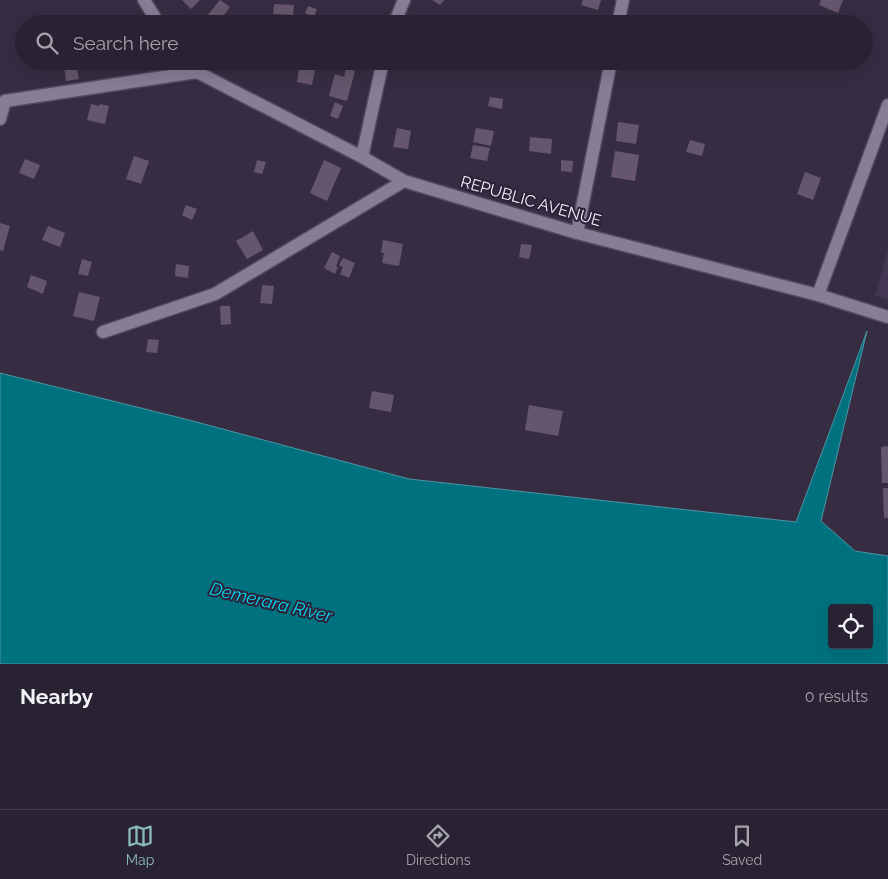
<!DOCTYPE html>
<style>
:root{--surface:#292232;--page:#352f3e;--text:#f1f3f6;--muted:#a5a4ac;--line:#453f4d;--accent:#8bbbb9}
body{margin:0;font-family:Raleway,sans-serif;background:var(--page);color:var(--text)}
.controls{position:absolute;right:15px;bottom:15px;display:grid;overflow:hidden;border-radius:5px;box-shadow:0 5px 20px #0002}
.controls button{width:45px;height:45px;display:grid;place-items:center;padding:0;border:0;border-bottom:1px solid var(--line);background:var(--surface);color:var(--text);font:25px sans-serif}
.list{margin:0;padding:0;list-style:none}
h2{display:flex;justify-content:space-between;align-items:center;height:65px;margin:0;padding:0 20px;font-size:21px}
h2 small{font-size:16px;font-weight:400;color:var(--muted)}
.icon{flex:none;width:28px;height:28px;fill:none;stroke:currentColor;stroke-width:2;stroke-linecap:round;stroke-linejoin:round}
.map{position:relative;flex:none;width:888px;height:664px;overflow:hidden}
.search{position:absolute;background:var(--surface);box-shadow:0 5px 20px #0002;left:15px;right:15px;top:15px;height:55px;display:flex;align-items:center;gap:12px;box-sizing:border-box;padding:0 18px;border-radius:28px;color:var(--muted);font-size:19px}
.sheet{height:145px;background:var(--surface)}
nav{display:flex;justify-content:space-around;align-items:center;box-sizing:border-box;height:70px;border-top:1px solid var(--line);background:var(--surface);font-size:14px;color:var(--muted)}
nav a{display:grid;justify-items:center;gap:2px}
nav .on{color:var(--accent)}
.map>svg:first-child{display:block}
</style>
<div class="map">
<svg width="888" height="664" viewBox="0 0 888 664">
<rect width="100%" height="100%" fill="#372d43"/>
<!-- built -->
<path fill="#423652" d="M888,249V300L875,296Z"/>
<!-- water -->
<path fill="#00717f" stroke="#4a97a5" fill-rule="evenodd" d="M867,331L821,521L855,551L888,556V664H0V373L189,420L409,479L796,522ZM832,608H869V645H832Z"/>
<!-- building -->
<path fill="#66566d" d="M182,0H200L191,9Z
M220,0L230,7L224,15L227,18L222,24H215L206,17Z
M432,0H444L440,5Z
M583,0H601L598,10L581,5Z
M821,0H843L838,13L819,5Z
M274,4L294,5L293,15L273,14Z
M308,6L317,9L314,17L305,13Z
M267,17L279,21L278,24H265Z
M357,18L370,20L369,24H356Z
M529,19L549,23V24H528Z
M574,61H588L587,66L574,64Z
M300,62L316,65L312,85L297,82Z
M76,64L79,79L66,81L64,66Z
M346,68L355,71L347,101L329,96L335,74L344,77Z
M490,97L503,99L502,109L488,106Z
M335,102L343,106L338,119L330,116Z
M91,104L99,106L100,104L109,106L105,124L87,120Z
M618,122L639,125L636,144L616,141Z
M397,128L411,131L408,149L393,147Z
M476,128L494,131L491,146L473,142Z
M530,137L552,139L551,154L529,151Z
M690,140L705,144L702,156L686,152Z
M473,145L490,148L487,161L470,158Z
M615,151L639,155L635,181L611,177Z
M134,156L149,161L141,184L126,179Z
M25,159L40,165L34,179L19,173Z
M257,160L266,162L262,174L254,172Z
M324,160L341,168L327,201L310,193Z
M561,160L573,161L572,172L561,171Z
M805,172L821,178L813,200L797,194Z
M186,205L197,209L192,220L182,215Z
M0,223L10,226L3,251L0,250Z
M48,226L65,233L60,247L42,240Z
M253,231L263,250L247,259L236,241Z
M383,240L403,244L399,266L382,263L384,253H381Z
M521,244L532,245L529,259L519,257Z
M332,252L340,256L336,266L338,267L335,274L324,268Z
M343,258L355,263L349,278L340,274L343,267L339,265Z
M82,259L92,262L88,276L78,274Z
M176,264L189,266L188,278L175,276Z
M31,275L47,281L43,294L27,287Z
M262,285L274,286L272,304L260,303Z
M79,292L100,297L94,321L73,316Z
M220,306H230L231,324L221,325Z
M148,339L159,340L157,353L146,352Z
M372,391L394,395L391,412L369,408Z
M529,405L563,411L558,436L525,430Z
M888,446V483H882L881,447Z
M883,488H888V518H884Z"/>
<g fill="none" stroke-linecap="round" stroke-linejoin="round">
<defs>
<path id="minor" d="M144,0L159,24
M394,24L404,0
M618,24L623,0
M188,61L197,72L362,157L404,181L577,233L818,295L888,317
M0,119L5,101L197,72
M362,157L383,61
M577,233L611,61
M818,295L888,105
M103,332L215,294L404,181"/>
</defs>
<!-- minor casing -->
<use href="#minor" stroke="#524a5c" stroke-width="15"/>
<!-- minor -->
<use href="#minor" stroke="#877d97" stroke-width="12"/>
</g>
<g text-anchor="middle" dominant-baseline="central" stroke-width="4" stroke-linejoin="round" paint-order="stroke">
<!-- street labels -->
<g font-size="16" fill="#f6f0ff" stroke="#2d2339">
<text transform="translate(531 201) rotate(16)">REPUBLIC AVENUE</text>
</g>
<!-- water labels -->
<g font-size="18" font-style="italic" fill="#00d5ef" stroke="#2d2339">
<text transform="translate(271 602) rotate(13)">Demerara River</text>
</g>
</g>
</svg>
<div class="controls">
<button><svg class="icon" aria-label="locate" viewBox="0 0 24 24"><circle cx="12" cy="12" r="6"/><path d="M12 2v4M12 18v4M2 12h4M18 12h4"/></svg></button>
</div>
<div class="search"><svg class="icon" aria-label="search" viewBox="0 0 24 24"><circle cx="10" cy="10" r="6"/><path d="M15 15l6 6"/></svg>Search here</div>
</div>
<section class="sheet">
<h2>Nearby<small>0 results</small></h2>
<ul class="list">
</ul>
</section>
<nav>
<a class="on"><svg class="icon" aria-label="map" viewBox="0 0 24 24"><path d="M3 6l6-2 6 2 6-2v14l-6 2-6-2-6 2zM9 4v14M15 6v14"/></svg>Map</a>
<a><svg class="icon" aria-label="directions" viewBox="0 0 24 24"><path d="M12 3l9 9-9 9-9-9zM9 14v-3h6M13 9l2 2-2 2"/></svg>Directions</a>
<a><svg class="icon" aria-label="saved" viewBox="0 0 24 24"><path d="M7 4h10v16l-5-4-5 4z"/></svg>Saved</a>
</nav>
